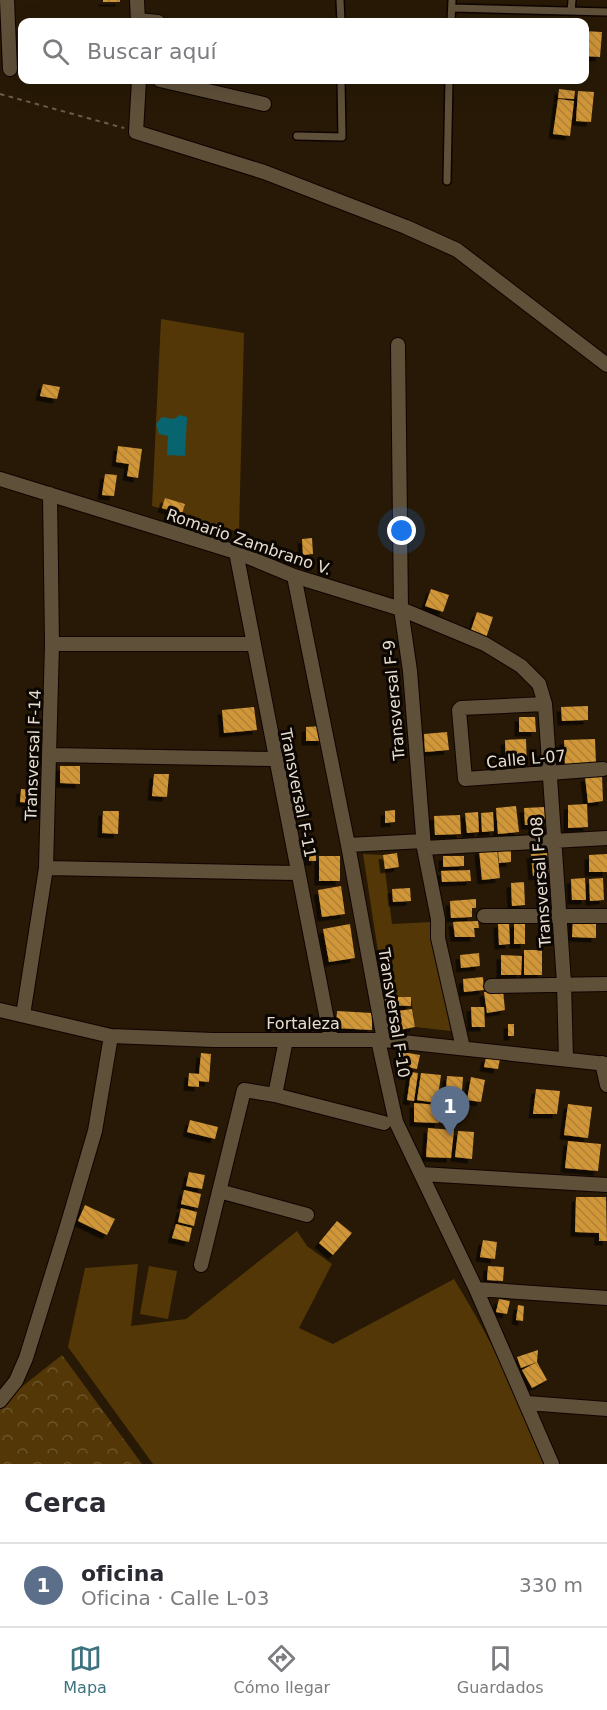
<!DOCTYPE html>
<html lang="es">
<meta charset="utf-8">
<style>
:root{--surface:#fff;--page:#f2f2f3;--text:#2b2b33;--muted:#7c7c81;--line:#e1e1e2;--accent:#3d737f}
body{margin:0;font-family:"DejaVu Sans",sans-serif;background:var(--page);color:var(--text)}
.you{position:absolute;left:402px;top:531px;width:21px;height:21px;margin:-15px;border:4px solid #fff;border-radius:50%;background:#1a73e8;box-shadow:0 0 0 9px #1a73e833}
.badge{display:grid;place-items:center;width:39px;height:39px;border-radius:50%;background:var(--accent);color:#fff;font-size:20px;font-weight:700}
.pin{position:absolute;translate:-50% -50px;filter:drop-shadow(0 2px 3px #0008)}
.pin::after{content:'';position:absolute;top:32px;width:21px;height:18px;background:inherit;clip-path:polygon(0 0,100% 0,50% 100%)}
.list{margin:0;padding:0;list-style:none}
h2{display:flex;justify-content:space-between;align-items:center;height:78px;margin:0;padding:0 24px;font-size:26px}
h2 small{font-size:20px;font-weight:400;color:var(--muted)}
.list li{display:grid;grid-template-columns:39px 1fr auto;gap:18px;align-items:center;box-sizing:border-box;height:84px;padding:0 24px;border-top:2px solid var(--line)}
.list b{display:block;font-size:22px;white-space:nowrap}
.list p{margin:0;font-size:20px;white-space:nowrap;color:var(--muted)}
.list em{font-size:20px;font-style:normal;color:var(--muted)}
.icon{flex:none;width:33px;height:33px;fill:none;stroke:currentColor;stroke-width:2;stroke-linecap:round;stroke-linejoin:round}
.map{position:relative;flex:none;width:607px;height:1464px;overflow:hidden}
.search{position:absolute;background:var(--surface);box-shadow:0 6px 24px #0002;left:18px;right:18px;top:18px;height:66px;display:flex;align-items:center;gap:15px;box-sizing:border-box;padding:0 21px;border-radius:12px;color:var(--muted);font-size:22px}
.sheet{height:162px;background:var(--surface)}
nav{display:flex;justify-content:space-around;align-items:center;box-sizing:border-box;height:84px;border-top:2px solid var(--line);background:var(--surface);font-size:16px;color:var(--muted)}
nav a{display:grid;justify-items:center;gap:3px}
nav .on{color:var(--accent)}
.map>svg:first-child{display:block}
</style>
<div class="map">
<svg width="607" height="1464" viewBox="0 0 607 1464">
<defs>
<pattern id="forest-crowns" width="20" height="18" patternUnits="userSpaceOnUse" patternTransform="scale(1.5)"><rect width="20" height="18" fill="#533707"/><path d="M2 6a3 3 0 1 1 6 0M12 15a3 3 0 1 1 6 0" fill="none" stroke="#6c542a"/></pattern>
<pattern id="building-back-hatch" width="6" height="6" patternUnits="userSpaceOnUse" patternTransform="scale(1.5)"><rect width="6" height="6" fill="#d19637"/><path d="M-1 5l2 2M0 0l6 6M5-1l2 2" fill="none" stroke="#ae8139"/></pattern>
<filter id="shadow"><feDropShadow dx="-4.5" dy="4.5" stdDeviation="0" flood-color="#0009"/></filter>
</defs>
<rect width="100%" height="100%" fill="#271905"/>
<!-- grass -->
<path fill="#533707" d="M161,319L244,333L239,532L152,506Z
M363,854L383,855L392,924L431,922L451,1031L415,1027L411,997H385Z
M297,1231L307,1246L332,1264L299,1328L333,1344L454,1279C490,1338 521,1399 547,1464H153L68,1347L85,1268L138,1264L131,1326L186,1319Z
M149,1266L177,1271L168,1319L140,1314Z"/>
<!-- forest -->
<path fill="url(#forest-crowns)" d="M62,1355L142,1464H0V1404Z"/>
<!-- water -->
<path fill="#086570" d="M180,415L187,417L185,456L167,455L168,436L159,434L156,424L162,417L174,419Z"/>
<!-- building -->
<path fill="url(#building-back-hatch)" filter="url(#shadow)" d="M103,0H120V2H103Z
M584,31L602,32L600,57L584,56Z
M559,89L575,91L574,99L558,98Z
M578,91L594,92L591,122L576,121Z
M558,99L574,101L570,136L553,134Z
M43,384L60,387L57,399L40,396Z
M118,446L142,449L138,478L127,476L129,464L116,462Z
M105,474L117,475L114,496L102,495Z
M165,498L185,504L182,514L162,508Z
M312,538L313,554L303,555L302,539Z
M431,589L449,595L443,612L425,606Z
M477,612L493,617L486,638L470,633Z
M588,706V720L562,721L561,707Z
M254,707L257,730L224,733L222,710Z
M519,717H535L536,732H519Z
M322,726L323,741H306V727Z
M447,732L449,750L425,752L424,734Z
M526,739L527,767L506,768L505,740Z
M595,739L596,764L565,766L564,740Z
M60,766H80V784L60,783Z
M154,774H169L167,797L152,796Z
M602,775L603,801L588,803L585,777Z
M21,789L35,790L34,803L20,802Z
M587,804L588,827L568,828V805Z
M516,806L519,832L498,834L496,808Z
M545,807L546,825H525L524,808Z
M395,810V822L385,823V811Z
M103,811H119L118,834L102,833Z
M478,812L479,832L467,833L465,813Z
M493,812L494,831L482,832L481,813Z
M460,815L461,834L435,835L434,816Z
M511,848V862L499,863L498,849Z
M497,849L500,878L482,880L479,850Z
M397,853L399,867L385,869L383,855Z
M548,853L550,874L533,876L531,854Z
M607,854V872H589V855Z
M309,855H316V861H309Z
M319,856H340V881H319Z
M443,856H464V866L443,867Z
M470,870L471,881L442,882L441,871Z
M585,878L586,900H572L571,879Z
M603,878L604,900L590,901L589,879Z
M524,882L525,905L512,906L511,883Z
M341,886L345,914L322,917L318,890Z
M410,888L411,901L393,902L392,889Z
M476,899V908H472V917L451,918L450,901Z
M573,919H596V938L572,937Z
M478,921L479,928H474L475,937H455L453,922Z
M525,922V944H514V923Z
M498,923H509L510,944L499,945Z
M350,924L355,958L329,962L323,929Z
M524,950H542V975H524Z
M479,953L480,966L461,968L460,955Z
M501,955L522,956L521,975H501Z
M483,977L484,990L464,992L463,979Z
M503,990L505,1010L487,1013L484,992Z
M385,997H411V1006L384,1005Z
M471,1007H484L485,1027H472Z
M412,1009L415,1027L394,1031L391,1012Z
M337,1011L372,1013V1030L336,1028Z
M508,1024H514V1036H508Z
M402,1052L420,1055L417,1069L400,1066Z
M201,1053L211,1054L209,1082L199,1081V1087L188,1086L189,1073L199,1074Z
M486,1057L500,1059L498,1069L484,1067Z
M411,1072L418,1073L414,1101L407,1100Z
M421,1073L441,1075L437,1103L417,1100Z
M447,1076L463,1077L462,1091L446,1090Z
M471,1077L485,1080L481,1102L467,1100Z
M536,1089L560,1091L557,1114H533Z
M447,1092L465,1093L464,1104L447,1103Z
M414,1103L438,1105L439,1123L414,1122Z
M568,1104L592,1107L588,1138L564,1135Z
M190,1120L218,1127L215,1139L187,1132Z
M428,1128L454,1130L451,1158L426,1157Z
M458,1131L474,1132L472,1159L455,1157Z
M568,1141L601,1144L598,1171L565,1168Z
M189,1172L205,1175L202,1189L186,1186Z
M184,1190L201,1194L198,1208L181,1204Z
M576,1197H606L607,1241H599V1233L575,1232Z
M85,1205L115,1219L107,1235L78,1221Z
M181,1208L197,1212L194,1226L178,1222Z
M337,1221L352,1233L333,1255L319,1243Z
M176,1224L192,1228L189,1242L172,1238Z
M483,1240L497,1242L495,1259L480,1257Z
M488,1266L504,1267L503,1281L487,1280Z
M499,1299L510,1301L507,1314L496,1312Z
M518,1305L524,1306L523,1321L516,1320Z
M538,1350L537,1362L521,1368L517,1357Z
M537,1362L547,1380L532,1388L522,1370Z"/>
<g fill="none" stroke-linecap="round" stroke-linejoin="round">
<defs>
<path id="lane" d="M340,0L341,22
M452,8L607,12
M571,11L572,0
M451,22L452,0
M297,136L342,137L341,80
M447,181L449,80"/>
<path id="street" d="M7,0L10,69
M137,0L138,22
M138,20L158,22
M139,80L136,132L264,172L406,227L457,250L607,365
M160,80L264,104
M398,345L401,609L410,671L424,848L438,919V938L463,1048
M0,479L236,552L294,576L401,609L485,644L521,666L539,684L545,704L564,983L566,1059
M236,552L331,1040
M294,576L348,845L384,1040H378L396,1122L476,1289L552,1464
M52,644H253
M545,704L461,708L459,710L465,779L603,769
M50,755L275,759
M348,845L423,841
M424,848L607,838
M46,868L297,873
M484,916H607
M491,986L607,984
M0,1010L111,1036L213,1040H384L607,1064
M23,1015L46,868L52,644L50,494
M602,1063L607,1085
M275,1095L286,1040
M421,1174L607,1185
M219,1191L307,1215
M201,1265L244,1090L275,1095L384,1123
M476,1289L607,1298
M0,1401L16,1381L26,1358L67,1226L95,1131L111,1036
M527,1403L607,1409"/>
</defs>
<!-- lane casing -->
<use href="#lane" stroke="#0f0400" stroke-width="10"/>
<!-- street casing -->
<use href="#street" stroke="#0f0400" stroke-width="16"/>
<!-- path -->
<path stroke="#6a5d4c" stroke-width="2" stroke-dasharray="4.5 4.5" stroke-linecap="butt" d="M0,94L124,128"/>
<!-- lane -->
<use href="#lane" stroke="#5f503a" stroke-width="7"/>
<!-- street -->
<use href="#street" stroke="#5f503a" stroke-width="14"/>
</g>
<g text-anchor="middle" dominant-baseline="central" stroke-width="6" stroke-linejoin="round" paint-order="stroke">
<!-- street labels -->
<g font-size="16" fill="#e7ded1" stroke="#0b0601">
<text transform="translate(249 542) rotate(19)">Romario Zambrano V.</text>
<text transform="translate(394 700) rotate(-95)">Transversal F-9</text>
<text transform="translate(33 755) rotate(-88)">Transversal F-14</text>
<text transform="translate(526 759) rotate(-5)">Calle L-07</text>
<text transform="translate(298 793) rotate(79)">Transversal F-11</text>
<text transform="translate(541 882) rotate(-94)">Transversal F-08</text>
<text transform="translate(394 1013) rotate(81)">Transversal F-10</text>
<text x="303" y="1023">Fortaleza</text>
</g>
</g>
</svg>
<div class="you"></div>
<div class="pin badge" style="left:450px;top:1136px;background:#5c6f8a">1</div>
<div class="search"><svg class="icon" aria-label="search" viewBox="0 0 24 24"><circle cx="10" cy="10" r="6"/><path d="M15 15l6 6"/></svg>Buscar aquí</div>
</div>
<section class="sheet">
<h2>Cerca<small></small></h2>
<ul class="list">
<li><span class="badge" style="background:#5c6f8a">1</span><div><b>oficina</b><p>Oficina · Calle L-03</p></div><em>330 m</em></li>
</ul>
</section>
<nav>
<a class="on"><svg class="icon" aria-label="map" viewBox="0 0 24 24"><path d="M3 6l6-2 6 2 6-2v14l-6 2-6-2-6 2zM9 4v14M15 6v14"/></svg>Mapa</a>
<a><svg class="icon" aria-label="directions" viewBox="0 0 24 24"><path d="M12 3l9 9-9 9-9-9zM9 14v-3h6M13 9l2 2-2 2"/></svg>Cómo llegar</a>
<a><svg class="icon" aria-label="saved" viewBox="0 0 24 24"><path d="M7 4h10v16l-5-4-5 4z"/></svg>Guardados</a>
</nav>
